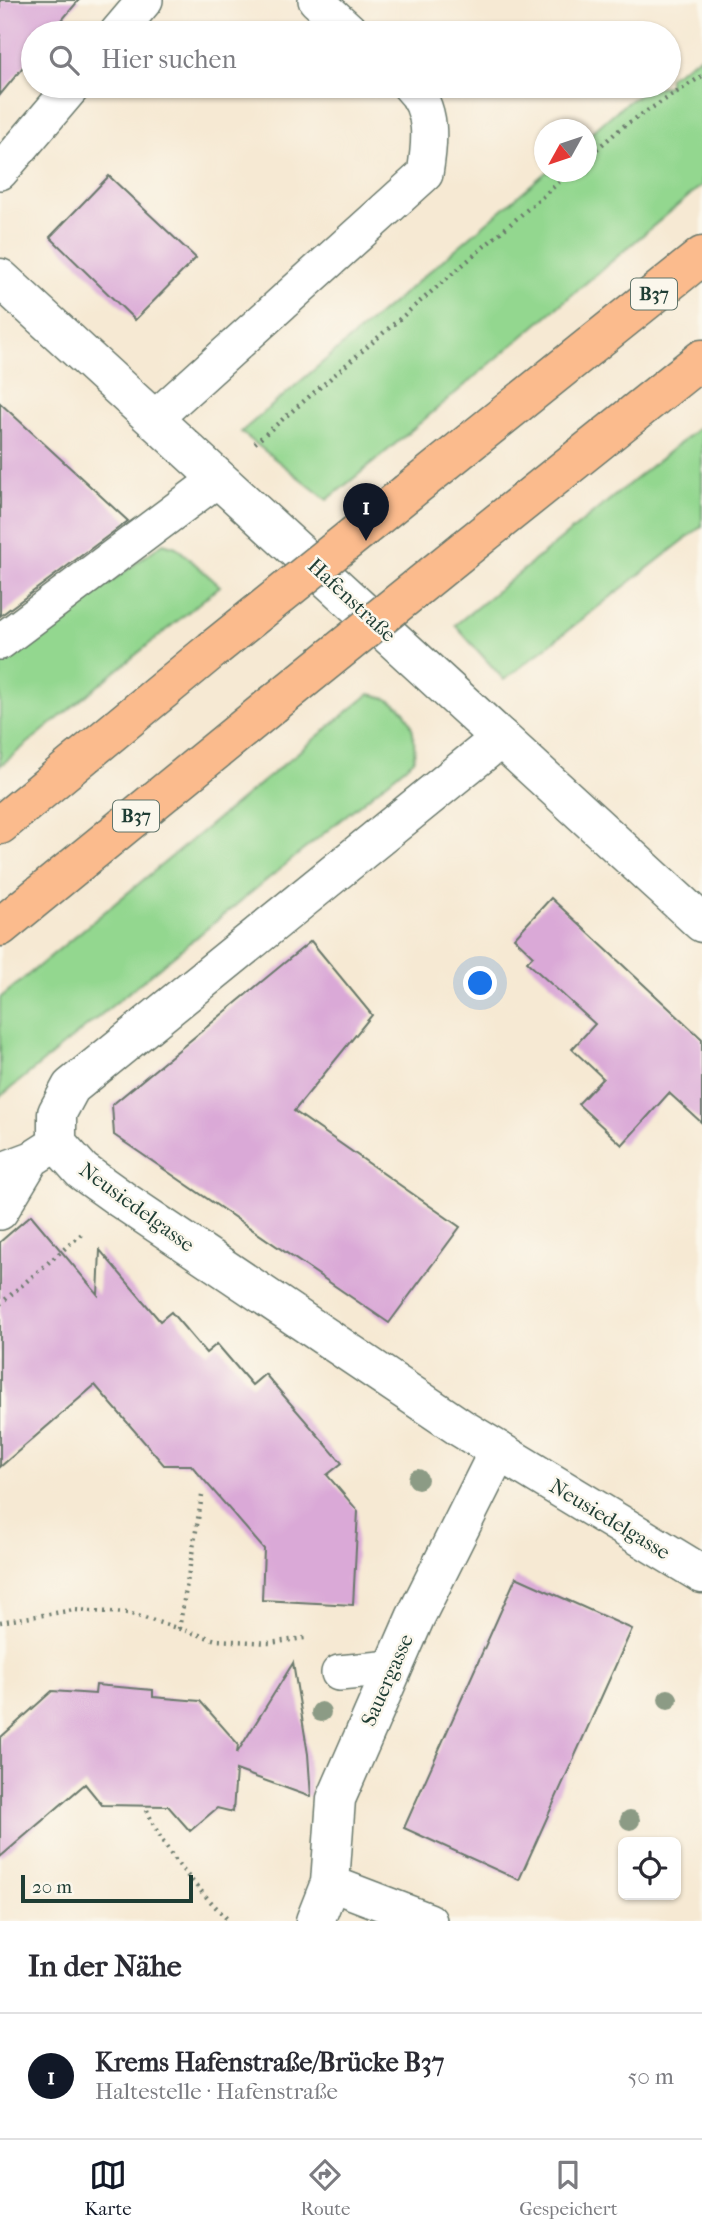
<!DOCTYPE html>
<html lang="de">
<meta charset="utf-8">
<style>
:root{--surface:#fff;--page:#f2f2f3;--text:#2b2b33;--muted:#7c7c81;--line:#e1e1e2;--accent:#111827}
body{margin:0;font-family:"IM FELL French Canon",serif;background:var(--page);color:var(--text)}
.controls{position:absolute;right:21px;bottom:21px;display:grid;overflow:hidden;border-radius:10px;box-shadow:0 2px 5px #0004}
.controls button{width:63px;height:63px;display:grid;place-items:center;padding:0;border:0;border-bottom:2px solid var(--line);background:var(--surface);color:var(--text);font:35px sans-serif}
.compass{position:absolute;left:534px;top:119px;width:63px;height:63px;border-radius:50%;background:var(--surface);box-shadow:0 2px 5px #0004;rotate:230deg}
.scale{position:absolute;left:21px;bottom:18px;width:172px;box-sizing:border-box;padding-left:7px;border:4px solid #1f3d34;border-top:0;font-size:19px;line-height:24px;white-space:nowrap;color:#1f3d34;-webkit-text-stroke:5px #fbf7ec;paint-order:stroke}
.you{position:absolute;left:481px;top:984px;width:24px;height:24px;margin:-18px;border:5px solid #fff;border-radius:50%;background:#1a73e8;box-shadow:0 0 0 10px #1a73e833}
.badge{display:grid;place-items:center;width:46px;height:46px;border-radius:50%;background:var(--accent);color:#fff;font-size:23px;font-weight:700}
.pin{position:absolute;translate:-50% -58px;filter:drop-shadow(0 2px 4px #0008)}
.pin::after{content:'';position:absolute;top:37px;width:24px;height:21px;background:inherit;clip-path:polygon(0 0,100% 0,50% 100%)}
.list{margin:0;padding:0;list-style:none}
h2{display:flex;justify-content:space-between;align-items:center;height:91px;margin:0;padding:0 28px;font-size:30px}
h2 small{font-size:23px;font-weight:400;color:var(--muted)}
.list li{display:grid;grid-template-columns:46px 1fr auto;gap:21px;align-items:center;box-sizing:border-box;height:126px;padding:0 28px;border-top:2px solid var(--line)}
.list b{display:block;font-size:26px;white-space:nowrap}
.list p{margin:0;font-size:23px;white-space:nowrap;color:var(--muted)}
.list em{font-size:23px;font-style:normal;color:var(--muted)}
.icon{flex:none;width:38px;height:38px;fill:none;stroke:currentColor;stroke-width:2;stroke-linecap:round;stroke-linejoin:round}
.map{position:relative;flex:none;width:702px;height:1921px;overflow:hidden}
.search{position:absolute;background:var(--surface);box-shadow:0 2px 5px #0004;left:21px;right:21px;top:21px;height:77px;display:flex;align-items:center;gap:18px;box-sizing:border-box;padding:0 24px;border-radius:38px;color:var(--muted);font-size:26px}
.sheet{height:217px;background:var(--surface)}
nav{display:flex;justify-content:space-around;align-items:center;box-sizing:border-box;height:98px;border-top:2px solid var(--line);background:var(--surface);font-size:19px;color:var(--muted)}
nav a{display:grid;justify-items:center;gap:4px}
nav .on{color:var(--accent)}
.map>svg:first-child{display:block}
</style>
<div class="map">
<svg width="702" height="1921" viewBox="0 0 702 1921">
<rect width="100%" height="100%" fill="#fbf7ec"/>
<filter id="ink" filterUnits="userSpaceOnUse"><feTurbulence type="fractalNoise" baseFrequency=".0143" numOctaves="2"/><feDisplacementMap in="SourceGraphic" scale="14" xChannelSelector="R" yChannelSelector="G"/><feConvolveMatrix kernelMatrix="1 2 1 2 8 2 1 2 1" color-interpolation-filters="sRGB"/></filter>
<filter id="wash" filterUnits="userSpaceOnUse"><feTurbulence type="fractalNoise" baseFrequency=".00686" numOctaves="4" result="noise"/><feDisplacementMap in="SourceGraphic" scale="28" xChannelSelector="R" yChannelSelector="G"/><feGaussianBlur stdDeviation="1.57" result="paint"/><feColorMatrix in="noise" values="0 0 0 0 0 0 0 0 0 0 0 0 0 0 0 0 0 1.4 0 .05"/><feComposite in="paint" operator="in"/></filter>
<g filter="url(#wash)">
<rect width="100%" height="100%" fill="#f6e9d3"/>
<!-- green -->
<path fill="#93d78f" stroke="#598a62" stroke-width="2" d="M702,55V185L375,461L327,500L241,432L546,172H586L587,137C609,118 638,86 669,86V77Z
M702,425V526L504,680L455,625Z
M163,543L176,547L220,586L0,766V665Z
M369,694C407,700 417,724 414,760L0,1097V998Z"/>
<g id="blocks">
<!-- building -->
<path fill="#daa9d7" d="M0,0H79L51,33H33V55L0,95Z
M109,176L196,258L135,320L50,237Z
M0,403L128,521L0,616Z
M551,898L702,1039V1123L669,1093L622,1145L578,1104L603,1078L572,1049L595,1024L527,962L533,956L514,938Z
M311,941L372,1015L294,1111L460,1227L389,1323L114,1135L112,1105Z
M31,1215L98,1295L100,1250L160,1321L171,1312L206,1353L217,1344L252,1385L265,1374L342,1463L327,1475L358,1511L353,1605L262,1600L264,1549L191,1465H164L95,1385L0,1467V1242Z
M516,1577L632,1629L519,1880L404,1828Z
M293,1663L308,1754L311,1797L236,1770L233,1812L217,1808L190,1831L168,1806L102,1805L85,1784L0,1857V1738L52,1691L95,1694L96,1685L153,1690V1697L200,1701L238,1744L237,1753Z"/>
</g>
</g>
<g filter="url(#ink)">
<use href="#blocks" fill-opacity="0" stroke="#6a796c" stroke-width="2"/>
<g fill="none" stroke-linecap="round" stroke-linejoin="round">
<defs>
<path id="service" d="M316,0L352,33
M117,33L145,0
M0,172L73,86
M155,418L425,174C430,143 434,108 410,86
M0,642L219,478
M0,1171L32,1159L57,1143
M0,1212L32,1159
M339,1673L392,1668
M330,1883L429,1921"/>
<path id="minor" d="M501,738L71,1087L57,1113V1143L82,1171L121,1199L461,1428L702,1574
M315,1921L330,1883L336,1799L415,1618L498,1452"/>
<path id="tertiary" d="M0,278L702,923"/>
<path id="primary" d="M408,492L702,256
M466,548L702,359
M0,825L212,650
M0,927L272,705"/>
</defs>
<!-- service casing -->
<use href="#service" stroke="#6a796c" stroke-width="38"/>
<!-- minor casing -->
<use href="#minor" stroke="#6a796c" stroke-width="41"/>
<!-- tertiary casing -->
<use href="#tertiary" stroke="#6a796c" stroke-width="41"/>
<!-- primary casing -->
<use href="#primary" stroke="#6a796c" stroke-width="41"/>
<!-- path -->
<path stroke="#6a796c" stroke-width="4.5" stroke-dasharray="2 5" stroke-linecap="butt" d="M586,158L625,125L702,76
M255,443L571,172
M0,1304L84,1232
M0,1622L74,1610L128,1613L216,1640L270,1643L305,1638
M179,1629L202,1496
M147,1810C165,1855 196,1886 229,1921"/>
<!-- service -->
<use href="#service" stroke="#fff" stroke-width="35"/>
<!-- minor -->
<use href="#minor" stroke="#fff" stroke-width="38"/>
<!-- tertiary -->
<use href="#tertiary" stroke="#fff" stroke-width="38"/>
<!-- primary -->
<use href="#primary" stroke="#fbbb8d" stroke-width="38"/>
<defs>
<path id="primary-bridge" d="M212,650L408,492
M272,705L466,548"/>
</defs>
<!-- primary-bridge casing -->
<use href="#primary-bridge" stroke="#6a796c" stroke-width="41" stroke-linecap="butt"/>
<!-- primary-bridge -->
<use href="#primary-bridge" stroke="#fbbb8d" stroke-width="38"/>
</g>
<!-- trees -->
<g fill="#8c9b85">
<circle cx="418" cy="1479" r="10"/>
<circle cx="668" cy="1699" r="10"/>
<circle cx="321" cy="1712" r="10"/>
<circle cx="630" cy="1820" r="10"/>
</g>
</g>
<g text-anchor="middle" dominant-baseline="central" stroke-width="5" stroke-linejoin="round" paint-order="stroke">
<!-- shield labels -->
<g fill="#fbf7ec" stroke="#61756b" stroke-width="2">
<rect x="631" y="278.5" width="46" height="31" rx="5"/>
<rect x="113" y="800.5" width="46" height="31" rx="5"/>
</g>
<g font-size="19" font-weight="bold" fill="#1f3d34">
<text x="654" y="294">B37</text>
<text x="136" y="816">B37</text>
</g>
<!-- street labels -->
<g font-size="21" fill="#1f3d34" stroke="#fbf7ec">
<text transform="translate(352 600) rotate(43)">Hafenstraße</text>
<text transform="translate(137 1207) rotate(36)">Neusiedelgasse</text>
<text transform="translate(610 1519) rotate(31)">Neusiedelgasse</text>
<text transform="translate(387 1680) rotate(-66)">Sauergasse</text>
</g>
</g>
</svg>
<div class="controls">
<button><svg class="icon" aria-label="locate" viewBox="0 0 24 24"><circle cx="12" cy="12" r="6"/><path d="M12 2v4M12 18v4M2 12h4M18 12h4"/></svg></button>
</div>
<svg class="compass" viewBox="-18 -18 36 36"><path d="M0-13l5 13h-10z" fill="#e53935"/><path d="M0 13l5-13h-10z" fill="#7c7c81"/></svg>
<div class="scale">20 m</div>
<div class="you"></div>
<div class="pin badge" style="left:366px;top:541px">1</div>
<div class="search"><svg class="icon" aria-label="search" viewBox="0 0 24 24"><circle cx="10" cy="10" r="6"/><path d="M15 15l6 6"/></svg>Hier suchen</div>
</div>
<section class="sheet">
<h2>In der Nähe<small></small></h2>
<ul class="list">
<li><span class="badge">1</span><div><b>Krems Hafenstraße/Brücke B37</b><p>Haltestelle · Hafenstraße</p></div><em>50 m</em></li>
</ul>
</section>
<nav>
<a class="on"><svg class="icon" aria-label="map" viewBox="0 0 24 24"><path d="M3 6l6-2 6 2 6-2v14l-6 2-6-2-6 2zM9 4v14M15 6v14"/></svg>Karte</a>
<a><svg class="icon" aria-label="directions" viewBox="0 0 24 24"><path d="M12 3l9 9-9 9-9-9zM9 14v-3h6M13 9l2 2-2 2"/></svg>Route</a>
<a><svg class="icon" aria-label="saved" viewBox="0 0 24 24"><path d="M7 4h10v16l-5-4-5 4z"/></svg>Gespeichert</a>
</nav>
